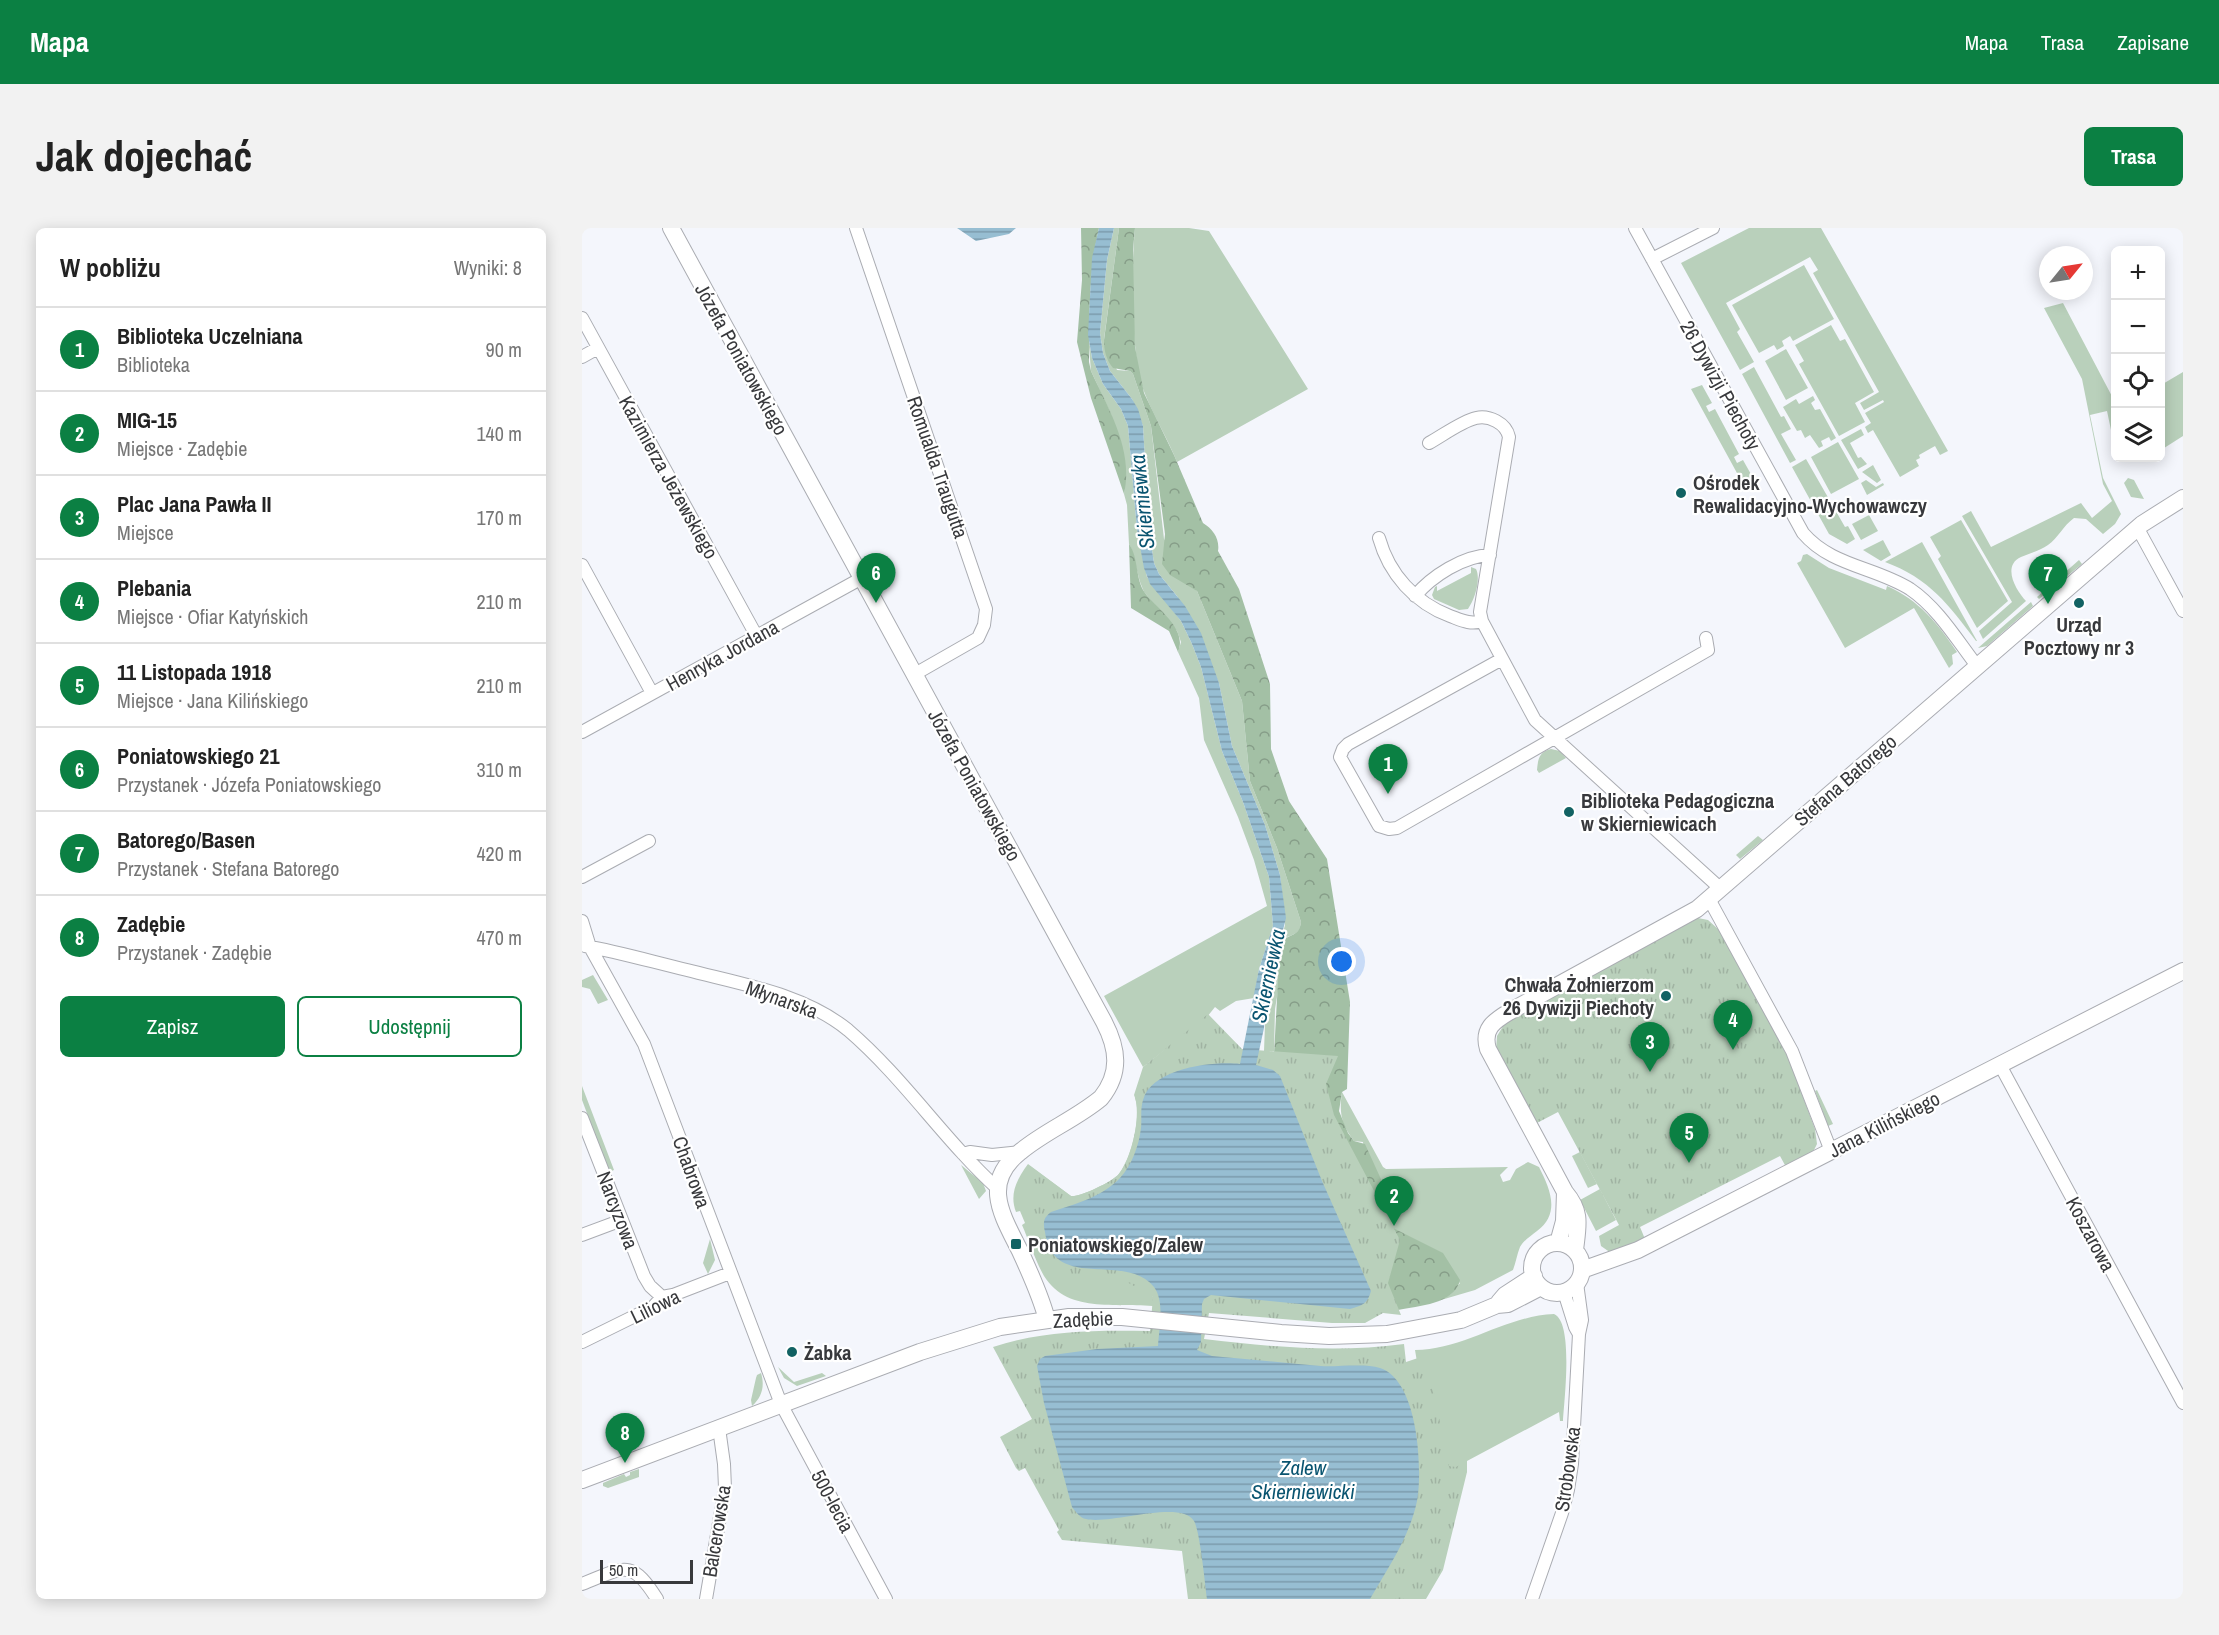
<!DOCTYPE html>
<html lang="pl">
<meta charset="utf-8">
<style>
:root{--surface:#fff;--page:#f2f2f2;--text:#222;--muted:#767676;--line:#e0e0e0;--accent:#0b8043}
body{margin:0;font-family:"Archivo Narrow",sans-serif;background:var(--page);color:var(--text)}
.controls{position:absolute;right:18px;top:18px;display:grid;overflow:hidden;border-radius:9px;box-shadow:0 3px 15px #0003}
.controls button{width:54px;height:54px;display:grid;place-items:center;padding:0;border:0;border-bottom:2px solid var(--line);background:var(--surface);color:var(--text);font:30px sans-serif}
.compass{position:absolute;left:1457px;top:18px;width:54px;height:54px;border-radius:50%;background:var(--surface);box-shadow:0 3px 15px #0003;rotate:60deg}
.scale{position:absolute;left:18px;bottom:15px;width:93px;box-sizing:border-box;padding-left:6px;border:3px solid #38393c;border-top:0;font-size:16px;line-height:21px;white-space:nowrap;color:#38393c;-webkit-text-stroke:4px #fff;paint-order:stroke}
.you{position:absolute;left:760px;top:734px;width:21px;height:21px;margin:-15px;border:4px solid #fff;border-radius:50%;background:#1a73e8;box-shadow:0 0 0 9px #1a73e833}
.badge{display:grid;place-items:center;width:39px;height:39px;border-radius:50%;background:var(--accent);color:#fff;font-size:20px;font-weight:700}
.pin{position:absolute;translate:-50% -50px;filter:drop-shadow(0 2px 3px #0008)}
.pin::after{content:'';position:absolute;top:32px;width:21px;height:18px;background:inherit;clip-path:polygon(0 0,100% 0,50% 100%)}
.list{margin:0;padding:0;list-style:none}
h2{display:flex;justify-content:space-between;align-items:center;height:78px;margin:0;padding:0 24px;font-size:26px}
h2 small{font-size:20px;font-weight:400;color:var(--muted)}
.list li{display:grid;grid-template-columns:39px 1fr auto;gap:18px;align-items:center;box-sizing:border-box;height:84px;padding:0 24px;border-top:2px solid var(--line)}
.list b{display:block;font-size:22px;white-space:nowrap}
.list p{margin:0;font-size:20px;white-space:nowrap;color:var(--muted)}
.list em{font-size:20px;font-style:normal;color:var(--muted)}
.actions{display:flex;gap:12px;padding:18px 24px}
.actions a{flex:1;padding:14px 0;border:2px solid var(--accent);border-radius:9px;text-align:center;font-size:21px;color:var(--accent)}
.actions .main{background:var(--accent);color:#fff}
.icon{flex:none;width:33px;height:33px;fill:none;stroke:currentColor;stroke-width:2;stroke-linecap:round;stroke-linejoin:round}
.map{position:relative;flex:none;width:1601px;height:1371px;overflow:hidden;border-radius:9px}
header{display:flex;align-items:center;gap:36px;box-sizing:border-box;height:84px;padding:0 30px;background:var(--accent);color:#fff}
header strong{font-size:28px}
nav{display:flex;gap:33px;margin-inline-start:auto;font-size:21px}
.intro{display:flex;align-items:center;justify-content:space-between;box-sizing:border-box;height:144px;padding:0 36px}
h1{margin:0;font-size:42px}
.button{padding:15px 27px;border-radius:9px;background:var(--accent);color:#fff;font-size:21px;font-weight:700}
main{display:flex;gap:36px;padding:0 36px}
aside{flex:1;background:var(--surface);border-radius:9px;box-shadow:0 3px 15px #0003}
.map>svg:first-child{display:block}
</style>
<header>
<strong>Mapa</strong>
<nav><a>Mapa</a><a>Trasa</a><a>Zapisane</a></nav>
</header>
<div class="intro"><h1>Jak dojechać</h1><a class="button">Trasa</a></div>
<main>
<aside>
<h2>W pobliżu<small>Wyniki: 8</small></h2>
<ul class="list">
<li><span class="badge">1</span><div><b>Biblioteka Uczelniana</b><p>Biblioteka</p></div><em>90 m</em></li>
<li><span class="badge">2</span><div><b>MIG-15</b><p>Miejsce · Zadębie</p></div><em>140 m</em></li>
<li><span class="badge">3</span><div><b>Plac Jana Pawła II</b><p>Miejsce</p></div><em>170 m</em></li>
<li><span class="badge">4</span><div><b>Plebania</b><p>Miejsce · Ofiar Katyńskich</p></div><em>210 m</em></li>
<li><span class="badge">5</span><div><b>11 Listopada 1918</b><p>Miejsce · Jana Kilińskiego</p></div><em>210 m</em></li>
<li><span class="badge">6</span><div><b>Poniatowskiego 21</b><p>Przystanek · Józefa Poniatowskiego</p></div><em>310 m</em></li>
<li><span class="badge">7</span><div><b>Batorego/Basen</b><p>Przystanek · Stefana Batorego</p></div><em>420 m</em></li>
<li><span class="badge">8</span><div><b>Zadębie</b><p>Przystanek · Zadębie</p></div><em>470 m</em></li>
</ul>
<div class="actions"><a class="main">Zapisz</a><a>Udostępnij</a></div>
</aside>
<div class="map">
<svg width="1601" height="1371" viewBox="0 0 1601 1371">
<defs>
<pattern id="forest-crowns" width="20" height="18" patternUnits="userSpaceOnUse" patternTransform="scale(1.5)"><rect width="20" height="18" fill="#a3c0a5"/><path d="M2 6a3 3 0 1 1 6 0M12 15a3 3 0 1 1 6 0" fill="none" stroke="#869d88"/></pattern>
<pattern id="park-tufts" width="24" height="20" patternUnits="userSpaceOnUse" patternTransform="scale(1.5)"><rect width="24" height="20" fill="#b9d0bb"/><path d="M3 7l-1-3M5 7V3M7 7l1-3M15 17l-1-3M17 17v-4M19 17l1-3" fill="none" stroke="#a0b3a2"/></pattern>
<pattern id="water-rules" width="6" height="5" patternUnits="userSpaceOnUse" patternTransform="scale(1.5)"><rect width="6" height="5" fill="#97bed2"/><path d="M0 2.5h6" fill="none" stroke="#7c9bac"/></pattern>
</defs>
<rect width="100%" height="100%" fill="#f4f6fc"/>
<!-- green -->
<path fill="#b9d0bb" d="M532,0H537L522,111L535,142L548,143L551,146L569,198L582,311L615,363L660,473L668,553L695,620L719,694C718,704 714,706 705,709L693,781L692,823H682L684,770L703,697L698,647L683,597L650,518L637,455L595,368L577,346L572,335L567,302L561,198L550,171L528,143L521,125L518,105L525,32Z
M553,0H607L627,3L726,161L595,234C586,211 572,189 563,166C548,128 549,42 553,0Z
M1167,0H1239L1366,223L1358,227L1353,218L1337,227L1338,230L1334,232L1337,238L1318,249L1291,202L1286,205L1283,199L1289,195L1283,185L1302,174L1301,172L1282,182L1278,175L1297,164L1231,45L1236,42L1228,29L1144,75L1158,101L1155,104L1172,134L1158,142L1099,35Z
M1222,37L1252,91L1211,113L1208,108L1200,113L1202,118L1195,122L1192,117L1177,125L1150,77Z
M1481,75L1533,174V221L1525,183L1508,187L1521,250L1539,286L1533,296L1521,306L1504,291L1492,290C1481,298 1476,310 1466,317C1457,323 1448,325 1439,329C1419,338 1435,364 1444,373L1401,411L1397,403L1430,374L1380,288L1389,283L1409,319L1499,275L1510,290L1530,273L1521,256L1500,151L1462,80Z
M1249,97L1258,113L1263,111L1292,164L1273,175L1283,194L1257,208L1217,136L1222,133L1213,117Z
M506,107L510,130L521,156L539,181L546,198L555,302L565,349L599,393L610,416L619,439L640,523L661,574L687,649L691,698L677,741L672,770L654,773L638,783L633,779L625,789L561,839L522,768L685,678L672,632L656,589L622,512L617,470L596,424L599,414L595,403L562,364L558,354L549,320L547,316L545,277L542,266L543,258L529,186L509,143Z
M1204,121L1226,160L1204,172L1183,133Z
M1172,139L1199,189L1202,188L1209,201L1199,206L1214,232L1208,235L1160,146Z
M1601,144V208L1579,222V157Z
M1120,157L1130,175L1124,178L1127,184L1133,181L1157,226L1152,229L1155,235L1161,232L1170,248L1169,251L1161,256L1109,161Z
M1231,168L1233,172L1229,175L1233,182L1238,181L1254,210L1249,213L1247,209L1239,213L1241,218L1237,220L1228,207L1223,210L1219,202L1215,203L1201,179L1214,171L1217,176Z
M1279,201L1282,207L1268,215L1276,230L1279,229L1285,236L1276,241L1259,212Z
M1256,214L1277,251L1249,266L1229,229Z
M1224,231L1263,299L1266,298L1273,311L1265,316L1247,306L1210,239Z
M1291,237L1299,252L1295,255L1280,244Z
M1546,250L1552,252L1562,271L1549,269L1542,255Z
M1284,252L1294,259L1301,255L1302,257L1285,267L1279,255Z
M1287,287L1296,303L1279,312L1270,296Z
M1379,292L1426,373L1395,400L1356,331L1359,328L1348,309Z
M1301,312L1309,327L1299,333L1281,322Z
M1340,314L1395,413H1394C1367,377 1347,350 1303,334Z
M1225,326L1247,340L1304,362L1305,358C1337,372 1356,396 1375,424L1370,427L1371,436L1367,440L1332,380L1263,420L1215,335L1219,333L1221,327Z
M1497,332L1500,336L1457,371L1455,369Z
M889,339L894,341C899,351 893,371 886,381L877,382L852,371L850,367L853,359L855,358V363L889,345Z
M1449,374L1451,378L1405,418L1396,420Z
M969,521L978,523L984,530L957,545L955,542C956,531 957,524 969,521Z
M1176,608L1181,612L1158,631L1154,627Z
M11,747L26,772L16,776L8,761L0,759V752Z
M0,858L32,942L27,944L0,872Z
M564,859L556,1047L578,1079C539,1073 487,1088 462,1048C453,1032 447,1013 440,997L443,995L438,983L434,984C427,966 435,951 446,936L489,968C499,969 529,954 536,947C549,932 560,887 553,870Z
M1235,862L1251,896L1246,898L1233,863Z
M760,864L801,939L804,941L926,939L918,947L921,954L928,952L934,941L946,934L957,939C968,961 979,985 955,1003C949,1008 942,1012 938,1019C935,1026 934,1034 931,1042L893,1062L859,1072L869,1066L878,1055L789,989L781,914L772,913C759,896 757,885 760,864Z
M998,924L1015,956L1006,960L990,928Z
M379,937L401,955L404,963L397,971Z
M1018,961L1034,992L1014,1003L998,972Z
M128,1011L133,1032L126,1046L121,1035Z
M972,1086C992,1094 982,1174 981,1193H978L977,1184L885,1233V1244L882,1246L806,1371L852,1235L833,1122C882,1122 923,1088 972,1086Z
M196,1139L212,1154L240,1145L244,1148L215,1158L202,1150Z
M179,1145C183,1158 180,1169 170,1178L169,1172L174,1150L175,1147Z
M57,1241V1249L26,1260L21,1258V1255L42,1246L44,1249L48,1247V1244Z"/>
<!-- forest -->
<path fill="url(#forest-crowns)" d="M499,0H517C507,44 507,88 507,134L509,143C526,180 552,222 542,266L509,170L495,114L500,52Z
M537,0H553L551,22L553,119L562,165L592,227L621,295C631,301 638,311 636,323L657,361L688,456L689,521L707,573L745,631L768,774L765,861L760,864L757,883L766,905L772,913L783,916L803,960L788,985L789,989L861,1025L878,1052C873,1076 836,1078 816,1082L692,826L698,717C705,704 717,711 719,694L695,620L668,553L660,473L615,363L588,347L580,336L583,306L569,198L551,146L548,143L531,140C524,131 522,123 522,112Z
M547,316C557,330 553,351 563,365C575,381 606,401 596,424L587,403L549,380Z"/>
<!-- park -->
<path fill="url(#park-tufts)" d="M1116,690L1126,692L1136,701L1194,804L1206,829L1233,901L1235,916L1232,922L1224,929L1204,939L1198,928L1058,999L1063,1011L1029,1025L1019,1018L1017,1008L1037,997L976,884L953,896L914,822L915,808L923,795Z
M626,786L660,821L756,828L744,856L752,887L818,1012L806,1055L819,1087L801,1085L783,1095H750L627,1085L622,1111C689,1119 755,1125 822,1116L824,1134L842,1128L849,1150L867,1238L874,1239L885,1233V1244L861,1342L844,1371H606L600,1323L480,1312L475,1304L477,1302L443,1240L437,1243L434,1240L418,1209L450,1191L411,1119C462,1102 514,1102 568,1103L571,1069L531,1046L504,1055L494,1054L456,1028L447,998L452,979L448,938L489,968C499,969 529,954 536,947C550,933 560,884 552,867L561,839Z"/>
<!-- water -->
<path fill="url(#water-rules)" d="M375,0H434L427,6L394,13Z
M517,0H532L525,32L518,105L521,125L528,143L550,171L556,181L561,198L567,302L572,335L577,346L603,378L619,405L637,455L650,518L683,597L698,647L704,690L684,770L682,800L674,837L691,842L698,848L740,953L789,1063C786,1075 780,1078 768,1081L629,1067L622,1071L620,1076L619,1114L615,1122L630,1128C667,1131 703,1135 739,1138C756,1139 783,1135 798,1140C836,1152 841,1240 835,1273C828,1308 806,1340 788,1371H625C623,1356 618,1303 612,1293C599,1271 528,1297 504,1291C498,1290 494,1284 490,1279L462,1175L455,1138L458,1131L463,1128L515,1121L576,1118C577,1100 583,1074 572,1059C543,1023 471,1065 463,1004C461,995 461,990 469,984C493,976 520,969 538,950C550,937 557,917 559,900C560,890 558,882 561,872C570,840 631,833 658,836L677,741L691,698L687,649L661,574L640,523L619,439L610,416L599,393L568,356L562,340L555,302L546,198L539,181L521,156L510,130L506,107L510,30Z"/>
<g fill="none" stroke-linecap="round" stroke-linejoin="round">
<defs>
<path id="street" d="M274,0L404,381L402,397L396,410L333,446
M1053,0L1221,305C1249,338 1293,339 1328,361C1356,380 1375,412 1395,438
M1070,31L1131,0
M0,90L174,407
M0,129L16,120
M847,215C860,208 880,193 894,190C907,187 924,195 927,209L898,384L900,393L953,492L1139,661
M1555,299L1601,383
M797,310C807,346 833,375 868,388C879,392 888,397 900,393
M0,337L70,465
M833,368C850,348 881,328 908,327
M920,431L766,516L761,521L758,529L797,598L807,601L815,600L1126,422L1124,410
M0,504L280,350
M0,649L67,613
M1127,671L1210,823L1249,923
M0,693L8,719L62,816L199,1176L304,1371
M3,718C37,724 71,734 105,742C159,756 222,766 266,802C322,850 362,912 416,961
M1418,837L1601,1175
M0,890L62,1048L68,1058L80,1069
M381,926L388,924L410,927L438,924
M0,1007L40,992
M982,1064L993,1099L997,1106
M0,1114L71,1079L80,1069L91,1067L148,1045
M0,1356C41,1340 49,1329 75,1371
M124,1371L143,1260L142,1236L137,1200
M950,1371L980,1285L986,1262L990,1236L997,1106L1000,1092L995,1055"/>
<path id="secondary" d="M89,0L522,794C536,821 539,845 519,870C494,891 463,903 438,924C399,955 420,987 438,1023C448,1045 459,1068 465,1092
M976,1015L982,993L983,964
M950 1040a25 25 0 1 1 50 0a25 25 0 1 1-50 0Z
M993,1022C996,997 1000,984 983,964L906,821C900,801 912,793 927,784L1115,681L1560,296L1601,270
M1000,1042L1056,1022L1601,743
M917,1074L923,1067L952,1048
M0,1252L338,1124L418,1099L487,1089H540L699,1105L747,1108L805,1106L879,1092L915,1077L926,1076L959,1059"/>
</defs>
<!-- street casing -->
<use href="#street" stroke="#aaacb2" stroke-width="14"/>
<!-- secondary casing -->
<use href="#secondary" stroke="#aaacb2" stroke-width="18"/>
<!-- street -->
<use href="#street" stroke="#fff" stroke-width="12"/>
<!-- secondary -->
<use href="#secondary" stroke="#fff" stroke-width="16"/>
</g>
<!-- markers -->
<g fill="#126263" stroke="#fff" stroke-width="2">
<circle cx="1099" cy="265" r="6"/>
<circle cx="1497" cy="375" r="6"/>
<circle cx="987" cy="584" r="6"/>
<circle cx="1084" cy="768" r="6"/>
<rect x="428" y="1010" width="12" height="12" rx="3"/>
<circle cx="210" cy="1124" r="6"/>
</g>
<g text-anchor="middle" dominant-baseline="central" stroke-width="4.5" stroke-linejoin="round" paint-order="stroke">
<!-- street labels -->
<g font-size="20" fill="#38393c" stroke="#fff">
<text transform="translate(160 131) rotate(61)">Józefa Poniatowskiego</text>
<text transform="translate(1139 157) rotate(61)">26 Dywizji Piechoty</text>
<text transform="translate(356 239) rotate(71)">Romualda Traugutta</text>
<text transform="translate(87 249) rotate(61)">Kazimierza Jeżewskiego</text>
<text transform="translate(140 427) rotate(-29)">Henryka Jordana</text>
<text transform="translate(1263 552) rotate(-41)">Stefana Batorego</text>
<text transform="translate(393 557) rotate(61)">Józefa Poniatowskiego</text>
<text transform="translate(200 771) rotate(20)">Młynarska</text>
<text transform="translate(1302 896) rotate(-27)">Jana Kilińskiego</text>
<text transform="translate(110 944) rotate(70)">Chabrowa</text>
<text transform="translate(36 982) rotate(69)">Narcyzowa</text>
<text transform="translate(1509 1006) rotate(62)">Koszarowa</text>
<text transform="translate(73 1078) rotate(-26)">Liliowa</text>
<text transform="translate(501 1091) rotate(-3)">Zadębie</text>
<text transform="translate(985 1241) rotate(-82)">Strobowska</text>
<text transform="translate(251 1273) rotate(62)">500-lecia</text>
<text transform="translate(134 1303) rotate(-81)">Balcerowska</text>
</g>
<!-- poi labels -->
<g font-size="20" font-weight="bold" fill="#38393c" stroke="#fff" text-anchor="start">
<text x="1111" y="254">Ośrodek<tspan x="1111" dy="23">Rewalidacyjno-Wychowawczy</tspan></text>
<text x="1497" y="396" text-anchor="middle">Urząd<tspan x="1497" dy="23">Pocztowy nr 3</tspan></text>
<text x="999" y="572">Biblioteka Pedagogiczna<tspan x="999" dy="23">w Skierniewicach</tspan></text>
<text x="1072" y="756" text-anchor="end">Chwała Żołnierzom<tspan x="1072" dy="23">26 Dywizji Piechoty</tspan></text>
<text x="446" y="1016">Poniatowskiego/Zalew</text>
<text x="222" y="1124">Żabka</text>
</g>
<!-- water labels -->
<g font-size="21" font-style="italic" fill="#095470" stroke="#fff">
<text transform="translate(560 274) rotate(-96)">Skierniewka</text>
<text transform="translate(686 748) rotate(-78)">Skierniewka</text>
<text x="721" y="1239">Zalew<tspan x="721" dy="24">Skierniewicki</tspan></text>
</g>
</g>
</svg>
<div class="controls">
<button>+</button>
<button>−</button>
<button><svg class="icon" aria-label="locate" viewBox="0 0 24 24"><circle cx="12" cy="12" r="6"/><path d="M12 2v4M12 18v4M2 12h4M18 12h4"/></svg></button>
<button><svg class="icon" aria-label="layers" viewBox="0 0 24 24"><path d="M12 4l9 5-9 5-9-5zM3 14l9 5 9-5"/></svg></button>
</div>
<svg class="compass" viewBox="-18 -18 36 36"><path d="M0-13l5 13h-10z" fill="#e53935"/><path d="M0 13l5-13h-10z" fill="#767676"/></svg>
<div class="scale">50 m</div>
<div class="you"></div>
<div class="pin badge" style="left:806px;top:566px">1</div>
<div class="pin badge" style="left:812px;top:998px">2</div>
<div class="pin badge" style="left:1068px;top:844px">3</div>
<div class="pin badge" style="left:1151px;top:822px">4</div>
<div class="pin badge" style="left:1107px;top:935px">5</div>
<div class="pin badge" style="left:294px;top:375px">6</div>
<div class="pin badge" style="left:1466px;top:376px">7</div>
<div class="pin badge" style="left:43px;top:1235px">8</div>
</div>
</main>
